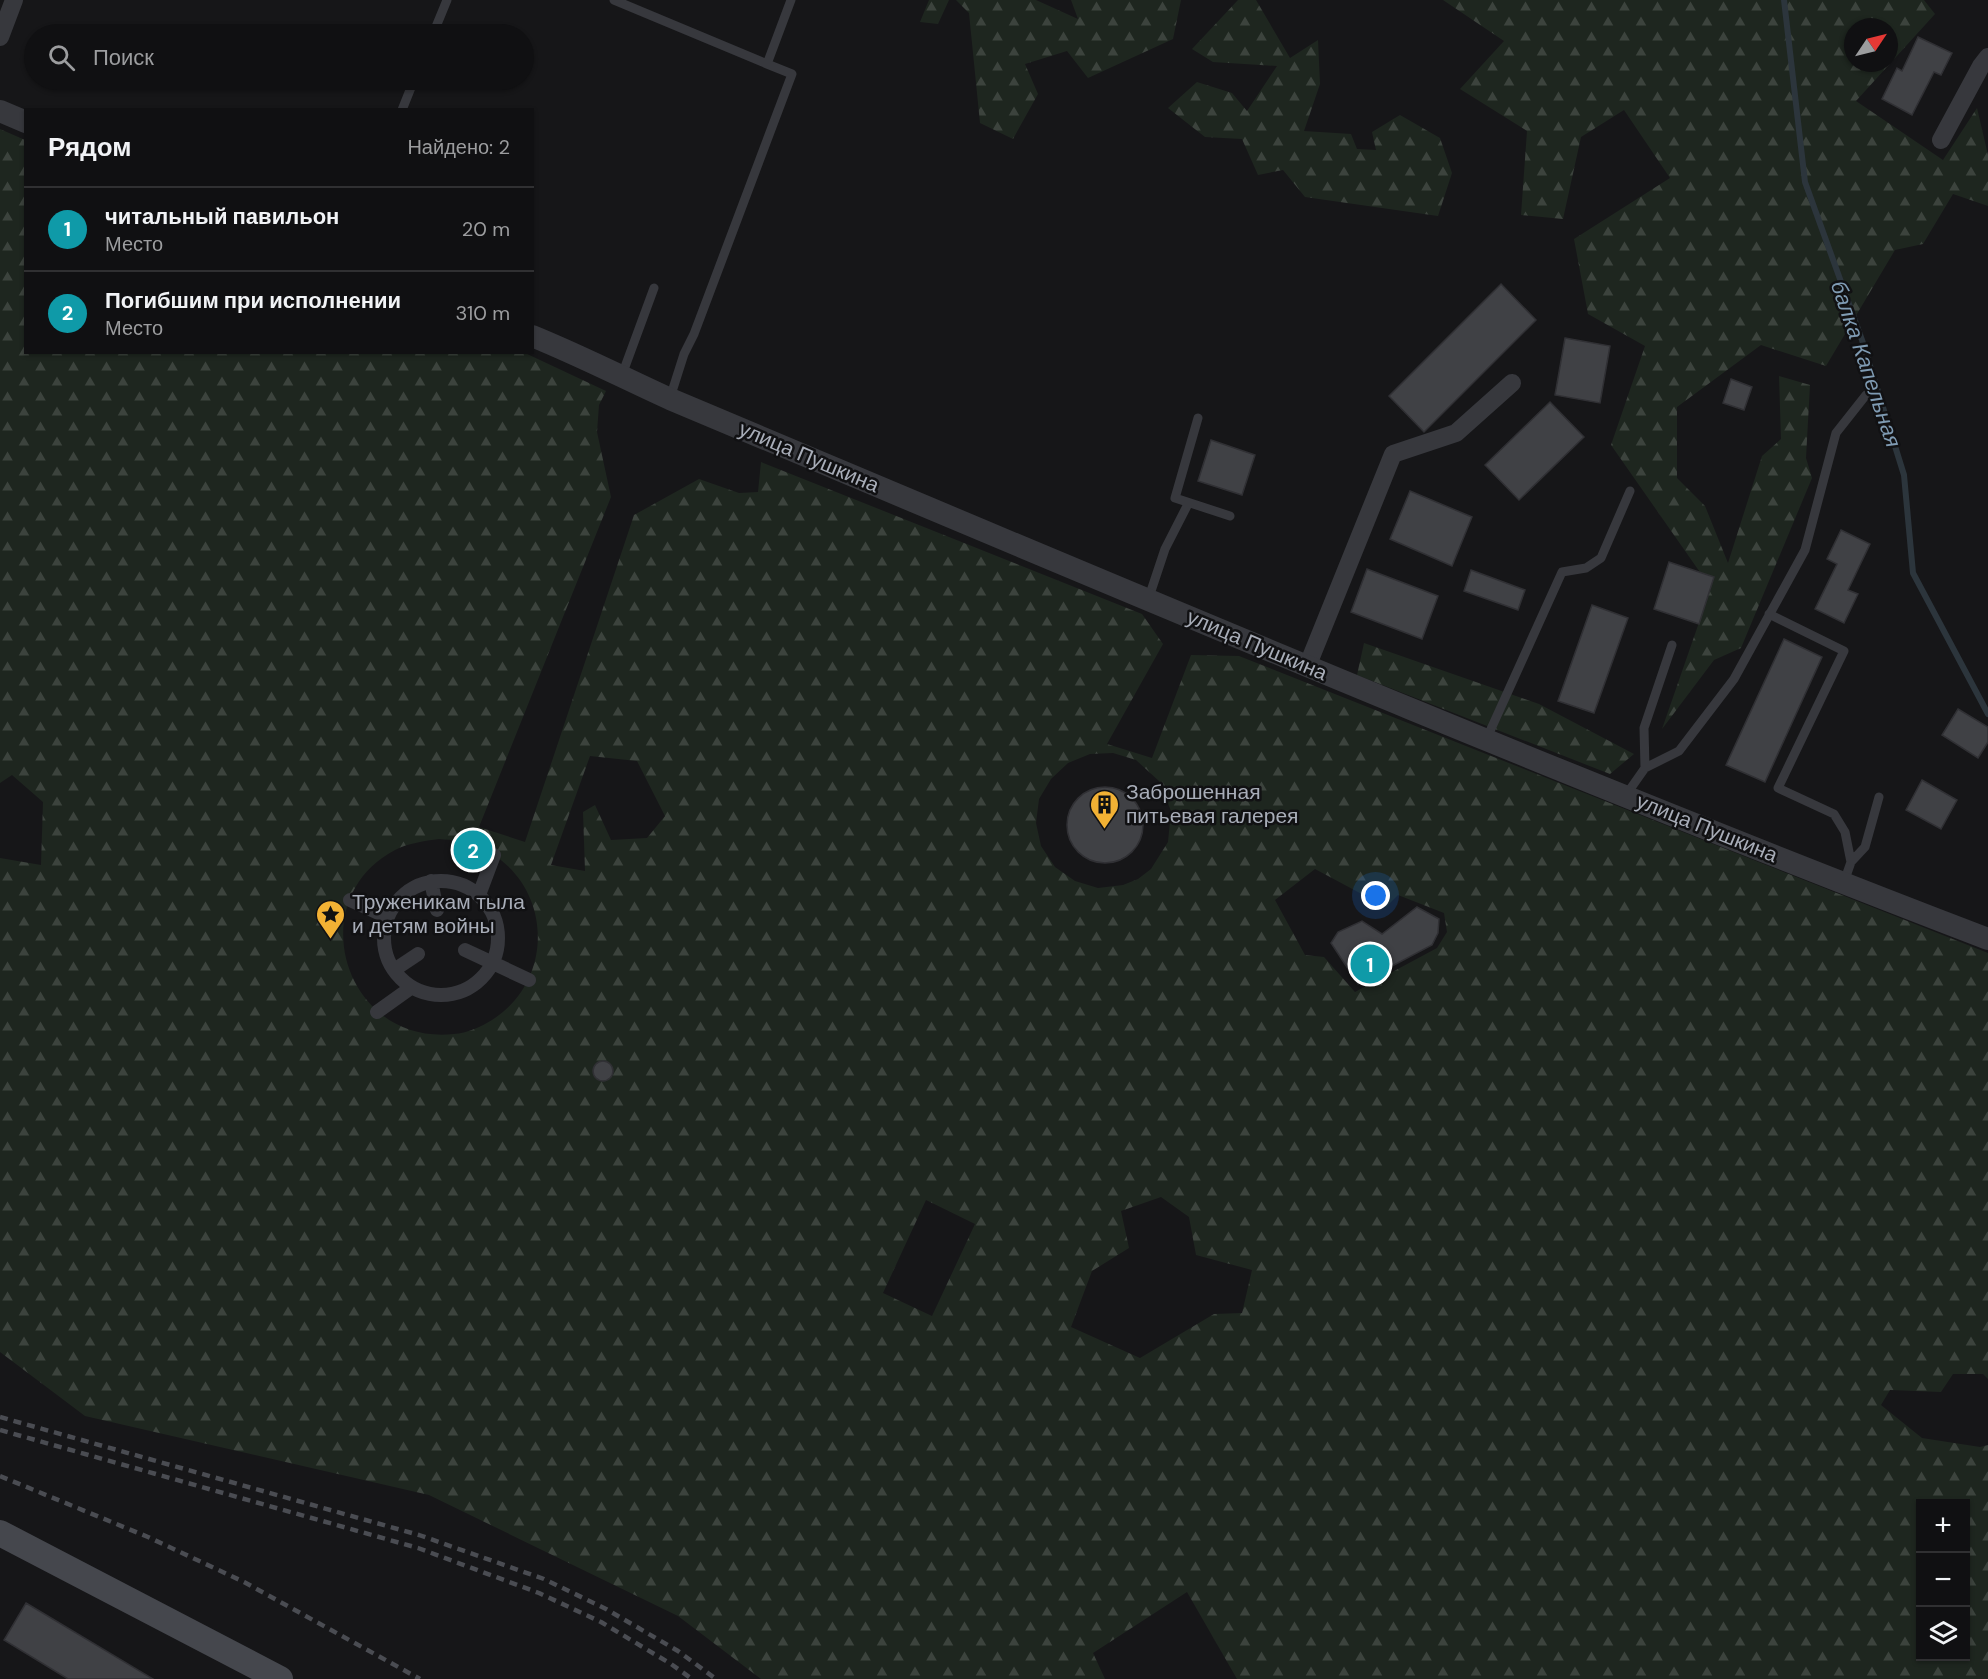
<!DOCTYPE html>
<html lang="ru">
<meta charset="utf-8">
<style>
:root{--surface:#101012;--page:#19191b;--text:#f1f3f6;--muted:#9c9d9f;--line:#303032;--accent:#f2b134}
body{margin:0;font-family:"DM Sans",sans-serif;background:var(--page);color:var(--text)}
.controls{position:absolute;right:18px;bottom:18px;display:grid;overflow:hidden;border-radius:0px;box-shadow:0 2px 4px #0004}
.controls button{width:54px;height:54px;display:grid;place-items:center;padding:0;border:0;border-bottom:2px solid var(--line);background:var(--surface);color:var(--text);font:30px sans-serif}
.compass{position:absolute;left:1844px;top:18px;width:54px;height:54px;border-radius:50%;background:var(--surface);box-shadow:0 2px 4px #0004;rotate:55deg}
.you{position:absolute;left:1376px;top:896px;width:21px;height:21px;margin:-15px;border:4px solid #fff;border-radius:50%;background:#1a73e8;box-shadow:0 0 0 9px #1a73e833}
.badge{display:grid;place-items:center;width:39px;height:39px;border-radius:50%;background:var(--accent);color:#fff;font-size:20px;font-weight:700}
.pin{position:absolute;translate:-50% -50%;border:3px solid #fff;box-shadow:0 2px 6px #0006}
.list{margin:0;padding:0;list-style:none}
h2{display:flex;justify-content:space-between;align-items:center;height:78px;margin:0;padding:0 24px;font-size:26px}
h2 small{font-size:20px;font-weight:400;color:var(--muted)}
.list li{display:grid;grid-template-columns:39px 1fr auto;gap:18px;align-items:center;box-sizing:border-box;height:84px;padding:0 24px;border-top:2px solid var(--line)}
.list b{display:block;font-size:22px;white-space:nowrap}
.list p{margin:0;font-size:20px;white-space:nowrap;color:var(--muted)}
.list em{font-size:20px;font-style:normal;color:var(--muted)}
.icon{flex:none;width:33px;height:33px;fill:none;stroke:currentColor;stroke-width:2;stroke-linecap:round;stroke-linejoin:round}
.map{position:relative;flex:none;width:1988px;height:1679px;overflow:hidden}
.search{position:absolute;background:var(--surface);box-shadow:0 2px 4px #0004;left:24px;top:24px;width:510px;height:66px;display:flex;align-items:center;gap:15px;box-sizing:border-box;padding:0 21px;border-radius:33px;color:var(--muted);font-size:22px}
.panel{position:absolute;background:var(--surface);box-shadow:0 2px 4px #0004;left:24px;top:108px;width:510px;height:246px;border-radius:0px}
.map>svg:first-child{display:block}
</style>
<div class="map">
<svg width="1988" height="1679" viewBox="0 0 1988 1679">
<defs>
<pattern id="forest-firs" width="22" height="20" patternUnits="userSpaceOnUse" patternTransform="scale(1.5)"><rect width="22" height="20" fill="#1e261f"/><path d="M5 1l3.5 6h-7zM16 11l3.5 6h-7z" fill="#3c433d"/></pattern>
</defs>
<rect width="100%" height="100%" fill="#161618"/>
<!-- forest -->
<path fill="url(#forest-firs)" fill-rule="evenodd" d="M929,0H949L938,24L920,22Z
M956,0H1036L1078,19L1071,0H1181L1173,39L1088,78L1067,51L1025,64L1038,94L1013,139L980,123L969,13Z
M1238,0H1256L1290,58L1318,40L1320,84L1304,131L1351,134L1357,149L1376,150L1372,132L1400,115L1440,138L1452,173L1438,216L1305,197L1283,170L1258,175L1242,139L1205,137L1168,108L1197,82L1232,93L1247,111L1277,66L1213,62L1192,49Z
M1443,0H1924L1935,14L1856,101L1943,160L1977,108L1988,155V206L1953,194L1923,244L1895,250L1826,366L1761,345L1677,407V478L1705,506L1728,563L1762,456L1781,439L1779,376L1810,385L1806,458L1812,478L1741,648L1714,660L1662,729L1711,588L1611,445L1645,346L1588,314L1574,239L1670,178L1624,110L1581,137L1563,219L1521,215L1527,131L1460,89L1504,41ZM1853,27H1889V63H1853Z
M0,129L25,140L26,352L525,353L606,391L599,405L597,432L611,497L479,827L525,842L634,515L699,479L739,493L758,492L761,462L1142,614L1163,644L1107,744L1152,758L1191,655L1239,656L1988,953V1379L1983,1374H1953L1941,1392L1890,1390L1881,1405L1922,1438L1980,1447L1988,1445V1679H1237L1187,1592L1093,1653L1105,1679H761L678,1616L429,1495L85,1416L0,1352V858L41,865L43,802L12,775L0,783ZM1113,753L1136,760L1159,781L1171,811L1168,842L1151,869L1138,879L1123,885L1098,888L1075,881L1055,867L1041,846L1036,823L1039,799L1051,779L1068,763L1090,754ZM590,756L637,761L665,816L647,838L611,840L595,805L583,812L585,871L551,865ZM439,839C453,840 466,841 479,847C552,879 558,978 492,1020C481,1027 467,1033 454,1034C345,1046 300,900 395,850C409,843 424,841 439,839ZM1315,869L1386,907L1398,895L1444,913L1447,932L1437,948L1355,992L1324,957L1305,955L1275,900ZM1161,1197L1189,1217L1196,1255L1252,1270L1242,1313L1214,1314L1140,1358L1071,1327L1092,1271L1129,1248L1121,1211ZM926,1200L975,1224L932,1316L883,1293ZM1920,1504H1966V1656H1920Z
M1364,643L1539,704L1634,754L1610,774L1357,675Z"/>
<g fill="none" stroke-linecap="round" stroke-linejoin="round">
<!-- stream -->
<path stroke="#2c353c" stroke-width="6" d="M1784,0L1805,182L1862,340L1904,475L1913,573L1988,714"/>
</g>
<!-- building -->
<path fill="#404145" stroke="#303034" stroke-width="1.5" d="M1918,37L1952,53L1941,75L1934,72L1912,115L1882,99L1897,68L1902,71Z
M1501,284L1536,320L1424,432L1389,396Z
M1565,338L1610,346L1600,403L1555,395Z
M1731,379L1752,387L1744,410L1723,403Z
M1550,402L1584,437L1519,500L1485,465Z
M1211,440L1255,455L1242,495L1198,481Z
M1410,491L1472,517L1452,566L1390,539Z
M1841,530L1870,544L1848,590L1858,594L1844,623L1815,609L1837,564L1827,559Z
M1669,562L1714,577L1699,624L1654,609Z
M1367,569L1438,596L1422,639L1351,612Z
M1471,570L1525,590L1518,610L1464,591Z
M1592,605L1628,618L1594,713L1558,701Z
M1784,639L1822,657L1765,782L1726,765Z
M1958,709L1988,727V742L1978,758L1942,735Z
M1922,780L1957,800L1941,829L1906,810Z
M1067 825a38 38 0 1 1 76 0a38 38 0 1 1-76 0Z
M1417,907L1439,919L1438,933L1432,945L1358,984L1331,943L1338,932L1362,921L1382,934Z
M593 1071a10 10 0 1 1 20 0a10 10 0 1 1-20 0Z
M26,1603L153,1679H68L4,1640Z"/>
<g fill="none" stroke-linecap="round" stroke-linejoin="round">
<!-- service -->
<path stroke="#37383d" stroke-width="9" d="M614,0L767,64
M433,34L447,0
M402,110L414,80
M622,375L654,288
M670,398L684,354L694,334L792,74L767,64L791,0
M1198,418L1175,498L1230,516
M1148,600L1165,549L1188,504
M1769,614L1844,651L1778,788L1834,814L1845,832L1851,862L1844,882
M1486,740L1562,572L1586,568L1601,558L1630,491
M1645,768L1644,728L1672,645
M1626,795L1645,768L1679,751L1734,679L1805,550L1836,433L1866,395
M1851,862L1865,847L1879,797"/>
<!-- pedestrian -->
<path stroke="#37383d" stroke-width="14" d="M384 938a57 57 0 1 1 114 0a57 57 0 1 1-114 0Z
M431,881L437,910
M479,895L494,855
M350,900L387,917
M465,950L529,980
M394,970L418,954
M377,1012L412,987"/>
<!-- minor -->
<path stroke="#37383d" stroke-width="18" d="M0,37L14,0
M1941,140L1981,66L1988,57
M1307,667L1393,454L1456,433L1512,383"/>
<!-- tertiary -->
<path stroke="#37383d" stroke-width="22" d="M0,111L26,122
M532,336C579,355 624,378 670,399C1108,583 1544,769 1988,939"/>
<!-- secondary -->
<path stroke="#45474d" stroke-width="26" d="M0,1533L280,1679"/>
<!-- rail -->
<path stroke="#4a4c52" stroke-width="4.5" stroke-dasharray="8 6" stroke-linecap="butt" d="M0,1417L419,1535L544,1579L606,1609L678,1651L716,1679
M0,1430L418,1548L539,1593L601,1622L671,1664L692,1679
M0,1476L148,1537L244,1582L420,1679"/>
</g>
<!-- icons -->
<defs>
<symbol id="building-pin" viewBox="-11 -11 22 30"><path d="M0 17L-7.5 6A9.5 9.5 0 1 1 7.5 6Z" fill="#f2b134" stroke="#111113"/><path d="M-4-6H4V6H1V3H-1V6H-4ZM-2.5-4.3h1.7v1.8h-1.7ZM.8-4.3h1.7v1.8H.8ZM-2.5-1h1.7V.8h-1.7ZM.8-1h1.7V.8H.8Z" fill="#111"/></symbol>
<symbol id="sight-pin" viewBox="-11 -11 22 30"><path d="M0 17L-7.5 6A9.5 9.5 0 1 1 7.5 6Z" fill="#f2b134" stroke="#111113"/><path d="M0-6L1.8-2.2L6-1.7L2.9 1.2L3.7 5.4L0 3.3L-3.7 5.4L-2.9 1.2L-6-1.7L-1.8-2.2Z" fill="#111"/></symbol>
</defs>
<g fill-rule="evenodd">
<use href="#building-pin" x="1088" y="788" width="33" height="45"/>
<use href="#sight-pin" x="314" y="898" width="33" height="45"/>
</g>
<g text-anchor="middle" dominant-baseline="central" stroke-width="5" stroke-linejoin="round" paint-order="stroke">
<!-- street labels -->
<g font-size="21" fill="#a8adb8" stroke="#111113">
<text transform="translate(809 457) rotate(23)">улица Пушкина</text>
<text transform="translate(1257 645) rotate(23)">улица Пушкина</text>
<text transform="translate(1707 828) rotate(22)">улица Пушкина</text>
</g>
<!-- poi labels -->
<g font-size="21" fill="#a8adb8" stroke="#111113" text-anchor="start">
<text x="1126" y="792">Заброшенная<tspan x="1126" dy="24">питьевая галерея</tspan></text>
<text x="352" y="902">Труженикам тыла<tspan x="352" dy="24">и детям войны</tspan></text>
</g>
<!-- water labels -->
<g font-size="22" font-style="italic" fill="#7f9bb3" stroke="#111113">
<text transform="translate(1866 364) rotate(71)">балка Капельная</text>
</g>
</g>
</svg>
<div class="controls">
<button>+</button>
<button>−</button>
<button><svg class="icon" aria-label="layers" viewBox="0 0 24 24"><path d="M12 4l9 5-9 5-9-5zM3 14l9 5 9-5"/></svg></button>
</div>
<svg class="compass" viewBox="-18 -18 36 36"><path d="M0-13l5 13h-10z" fill="#e53935"/><path d="M0 13l5-13h-10z" fill="#9c9d9f"/></svg>
<div class="you"></div>
<div class="pin badge" style="left:1370px;top:964px;background:#0f9aa8">1</div>
<div class="pin badge" style="left:473px;top:850px;background:#0f9aa8">2</div>
<div class="search"><svg class="icon" aria-label="search" viewBox="0 0 24 24"><circle cx="10" cy="10" r="6"/><path d="M15 15l6 6"/></svg>Поиск</div>
<section class="panel">
<h2>Рядом<small>Найдено: 2</small></h2>
<ul class="list">
<li><span class="badge" style="background:#0f9aa8">1</span><div><b>читальный павильон</b><p>Место</p></div><em>20 m</em></li>
<li><span class="badge" style="background:#0f9aa8">2</span><div><b>Погибшим при исполнении</b><p>Место</p></div><em>310 m</em></li>
</ul>
</section>
</div>
